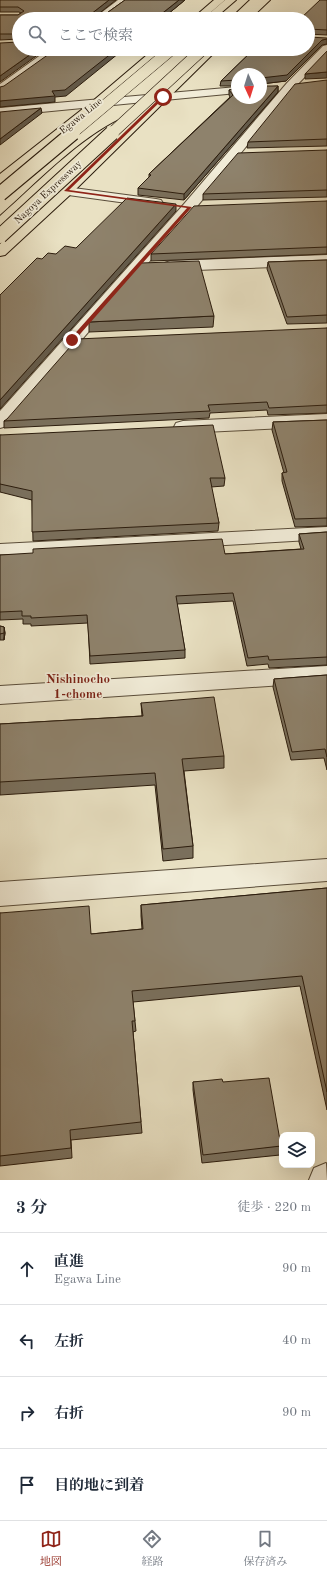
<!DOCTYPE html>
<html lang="ja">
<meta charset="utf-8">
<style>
:root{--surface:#fff;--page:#f6f6f7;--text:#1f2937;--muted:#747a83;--line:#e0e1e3;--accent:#8f2418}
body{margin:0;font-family:"Old Standard TT","Noto Serif JP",serif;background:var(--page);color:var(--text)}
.controls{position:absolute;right:12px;bottom:12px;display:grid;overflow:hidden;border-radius:8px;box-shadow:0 4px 16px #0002}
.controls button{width:36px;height:36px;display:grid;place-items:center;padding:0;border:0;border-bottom:1px solid var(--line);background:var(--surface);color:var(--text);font:20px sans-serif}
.compass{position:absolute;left:231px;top:68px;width:36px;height:36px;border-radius:50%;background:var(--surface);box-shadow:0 4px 16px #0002;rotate:176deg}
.stop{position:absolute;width:12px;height:12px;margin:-9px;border:3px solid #8f2418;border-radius:50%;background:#fff}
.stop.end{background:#8f2418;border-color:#fff;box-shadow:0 1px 4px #0008}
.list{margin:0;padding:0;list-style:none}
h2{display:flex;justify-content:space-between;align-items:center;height:52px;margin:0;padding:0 16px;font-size:17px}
h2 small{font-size:13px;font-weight:400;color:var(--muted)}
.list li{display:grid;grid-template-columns:26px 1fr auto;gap:12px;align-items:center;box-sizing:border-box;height:72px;padding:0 16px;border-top:1px solid var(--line)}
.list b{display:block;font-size:15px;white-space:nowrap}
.list p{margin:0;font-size:13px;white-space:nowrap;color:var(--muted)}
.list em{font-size:13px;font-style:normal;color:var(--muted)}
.icon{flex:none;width:22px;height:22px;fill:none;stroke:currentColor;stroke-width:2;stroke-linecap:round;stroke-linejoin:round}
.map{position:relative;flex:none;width:327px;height:1180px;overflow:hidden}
.search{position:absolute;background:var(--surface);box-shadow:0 4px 16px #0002;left:12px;right:12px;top:12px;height:44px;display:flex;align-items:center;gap:10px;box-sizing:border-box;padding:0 14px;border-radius:22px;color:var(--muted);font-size:15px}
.sheet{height:340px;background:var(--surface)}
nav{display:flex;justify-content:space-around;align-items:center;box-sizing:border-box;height:56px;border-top:1px solid var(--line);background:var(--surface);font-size:11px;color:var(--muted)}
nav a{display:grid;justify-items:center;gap:2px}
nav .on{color:var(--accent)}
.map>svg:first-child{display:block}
</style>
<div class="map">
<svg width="327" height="1180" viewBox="0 0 327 1180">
<rect width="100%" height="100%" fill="#e9e1c3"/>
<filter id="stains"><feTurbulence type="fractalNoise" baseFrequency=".005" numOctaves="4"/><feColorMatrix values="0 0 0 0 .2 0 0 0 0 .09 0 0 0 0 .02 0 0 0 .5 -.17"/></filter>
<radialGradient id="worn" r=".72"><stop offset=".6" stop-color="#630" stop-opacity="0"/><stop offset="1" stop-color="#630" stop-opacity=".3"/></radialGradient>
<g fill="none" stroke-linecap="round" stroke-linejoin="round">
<defs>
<path id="minor" d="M118,0H129L104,19H93Z
M327,45V54L295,87L194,210L7,426L0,428V411L184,204L287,83L323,46Z
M49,49H61L4,91L0,92V84Z
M237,87V93L0,116V108Z
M66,187L156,199L161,200L163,203L161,206L156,207L61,194L59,191L61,188Z
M327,255V265L170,271L165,269L162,266L165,263L170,261Z
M327,414V426L183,433L176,431L174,427L176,423L183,421Z
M327,527V539L0,558V544Z
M327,666V682L0,704V686Z
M327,859V881L0,906V882Z
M326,1163L327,1180H309L314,1168Z"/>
<path id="major" d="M214,0H225L203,19H192Z
M259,0H270L250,19H239Z
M154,49H165L102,106L5,184L0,185V174L94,100Z
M207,49H218L71,194L5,255L0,256V244L61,188Z"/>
<path id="highway" d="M225,0H236L214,19H203Z
M250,0H261L241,19H230Z
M143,111L147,112L149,115L147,118L118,130L87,153L5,227L0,228V216C39,182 92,124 143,111Z"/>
</defs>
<!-- minor casing -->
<use href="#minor" stroke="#5a4d3a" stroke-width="2"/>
<!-- major casing -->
<use href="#major" stroke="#2b1c0d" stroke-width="2"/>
<!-- highway casing -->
<use href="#highway" stroke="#2b1c0d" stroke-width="2"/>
<!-- minor -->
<use href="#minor" fill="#f1ecd8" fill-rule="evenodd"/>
<!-- major -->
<use href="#major" fill="#e9e1c3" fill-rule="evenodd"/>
<!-- highway -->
<use href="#highway" fill="#e9e1c3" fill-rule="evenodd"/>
<defs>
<path id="highway-bridge-far1" d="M71,134L172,49
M111,134L203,49"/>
<path id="highway-bridge" d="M0,194L73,133
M0,236L112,133"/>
</defs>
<!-- highway-bridge-far1 casing -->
<use href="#highway-bridge-far1" stroke="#2b1c0d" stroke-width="12" stroke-linecap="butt"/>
<!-- highway-bridge casing -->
<use href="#highway-bridge" stroke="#2b1c0d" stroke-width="16" stroke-linecap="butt"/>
<!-- highway-bridge-far1 -->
<use href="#highway-bridge-far1" stroke="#e9e1c3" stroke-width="11"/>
<!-- highway-bridge -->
<use href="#highway-bridge" stroke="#e9e1c3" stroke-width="14"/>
</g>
<!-- wall -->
<path fill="#7a705d" stroke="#2b1c0d" d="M0,0L96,15H104L125,0H185L162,19H19V39L0,40V15H18L21,13L19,12H0Z
M327,0V35L308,34V19Z
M322,45L286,81L261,84V74H237V86H220L221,81L251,52V49H308Z
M327,80V146L247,148L248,142Z
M278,86V92L184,200L138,195V188L149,177V174L230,97L229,95V90Z
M327,150V197L203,200V194Z
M327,201V254L151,261V254Z
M327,260V323L287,324L267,269L268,262Z
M214,316L213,327L89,332V322Z
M327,328V413L268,415L267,410L210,413L209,418L4,428V421Z
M327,420V526L295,527L282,481V473H284L272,430L273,422Z
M0,435L225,478L224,486L211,487L219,523L218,531L33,541L32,500L0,492Z
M327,532V665L269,668L268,664L247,666L233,601L177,604L185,650V658L90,664L88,623L31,626V624H23V619L0,620V555L225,554L301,549L299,542V534Z
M0,626L4,627L5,633L4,640H0Z
M327,675V770L324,758L291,760L273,687L274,679Z
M141,703L224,756V768L184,771L193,846V858L163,861L155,785L0,795V724L142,716Z
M327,888V1110L300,986L133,1002L136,1031L133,1032L141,1122L142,1133L71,1140L72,1158L0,1166V913L91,934L142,929L141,916V905Z
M193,1082H223L281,1146L280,1155L202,1163L193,1090Z"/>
<!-- shaded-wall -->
<path fill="#635b4c" stroke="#2b1c0d" d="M109,0H116L92,19L91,14Z
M179,0H185L162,19H155Z
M327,39V44L322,45L286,81L261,84V78L322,40Z
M38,49H46L0,82V76Z
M117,49H124L66,96L55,97V102L0,107V101L52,91Z
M327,72V78L305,79V74Z
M278,86V92L184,200V194Z
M41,108L42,113L0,145V139Z
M176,204V211L0,409V400Z
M4,627L5,633L4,640Z"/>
<!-- building -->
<path fill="#8e826c" stroke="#2b1c0d" d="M0,0H109L91,14L93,15H104L125,0H179L155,19H19V34H0V15H18L24,11L18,7H0Z
M320,0H327V30L308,29V19H300Z
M308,37L327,38V39L322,40L287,75L261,78V74H237V80L221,81L254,49H308Z
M19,42V49H38L0,76V43Z
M56,49H117L65,90L52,91L55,96L0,101V87L4,86Z
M327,51V72L305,74Z
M327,80V139L248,142L295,84Z
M261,86H278L184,194L138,188L151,175L149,174L233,95L229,90L237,88V98H261Z
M41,108L0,139V112Z
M327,150V190L203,194L238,153Z
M127,198L176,204L0,400V295L37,258L42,259L48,253L56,254L65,246L76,248Z
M327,201V247L151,254L194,206Z
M327,260V315L287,317L268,262Z
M199,261L214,316L89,322L141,263Z
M327,328V405L269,408L267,402L208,405L210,411L4,421L7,419L77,339Z
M327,420V518L295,519L282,473L287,472L273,422Z
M213,425L225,478H210L219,523L32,532V491L0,484V435Z
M327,532V657L269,660L268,656L248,658L233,593L176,596L185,650L90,656L87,615L31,618V616H22V611L0,612V555L33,553V549L222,539L225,554L304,549L299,534Z
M0,626L4,627V633L0,634Z
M327,675V757L325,749L292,752L274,679Z
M214,697L224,756L182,759L193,846L163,849L155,773L0,782V724L143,716L141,703Z
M327,888V1092L302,976L132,991L135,1021H132L141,1122L70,1130L71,1148L0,1156V913L89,906L91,934L143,929L141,905Z
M269,1078L281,1146L203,1155L193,1082L222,1079L223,1082Z"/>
<!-- route -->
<path fill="#8f2418" d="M162,96L165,97L69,190L192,207L74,341H70V339L187,208L64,191Z"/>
<g text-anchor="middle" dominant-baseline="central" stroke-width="3.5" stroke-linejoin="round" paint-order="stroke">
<!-- far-street labels -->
<g font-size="10" fill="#2b1c0d" stroke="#f1ecd8">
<text transform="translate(81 116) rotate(-39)">Egawa Line</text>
<text transform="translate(48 192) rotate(-43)">Nagoya Expressway</text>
</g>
<!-- neighbourhood labels -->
<g font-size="13" font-weight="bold" fill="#7a1f14" stroke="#f1ecd8">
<text x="78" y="679">Nishinocho<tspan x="78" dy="15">1-chome</tspan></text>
</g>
</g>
<rect width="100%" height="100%" filter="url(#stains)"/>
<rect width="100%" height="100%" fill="url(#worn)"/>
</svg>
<div class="controls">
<button><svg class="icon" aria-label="layers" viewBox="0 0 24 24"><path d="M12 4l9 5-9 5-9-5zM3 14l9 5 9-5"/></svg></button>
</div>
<svg class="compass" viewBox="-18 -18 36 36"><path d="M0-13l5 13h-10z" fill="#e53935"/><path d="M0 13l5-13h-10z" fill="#747a83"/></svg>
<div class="stop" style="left:163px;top:97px"></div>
<div class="stop end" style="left:72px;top:340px"></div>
<div class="search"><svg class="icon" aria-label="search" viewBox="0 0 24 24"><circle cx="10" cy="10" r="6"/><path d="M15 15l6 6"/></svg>ここで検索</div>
</div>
<section class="sheet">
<h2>3 分<small>徒歩 · 220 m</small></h2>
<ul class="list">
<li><svg class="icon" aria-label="ahead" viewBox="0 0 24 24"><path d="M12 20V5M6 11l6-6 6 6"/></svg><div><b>直進</b><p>Egawa Line</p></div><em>90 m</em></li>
<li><svg class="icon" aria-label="left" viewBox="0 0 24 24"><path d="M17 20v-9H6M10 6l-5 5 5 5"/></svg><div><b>左折</b></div><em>40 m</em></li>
<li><svg class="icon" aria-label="right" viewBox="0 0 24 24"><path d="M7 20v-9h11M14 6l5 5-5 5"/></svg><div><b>右折</b></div><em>90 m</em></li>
<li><svg class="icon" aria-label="arrive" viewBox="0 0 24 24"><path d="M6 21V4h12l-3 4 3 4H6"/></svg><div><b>目的地に到着</b></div></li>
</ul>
</section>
<nav>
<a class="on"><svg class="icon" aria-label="map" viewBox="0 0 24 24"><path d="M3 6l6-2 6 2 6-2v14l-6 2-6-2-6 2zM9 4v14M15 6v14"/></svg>地図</a>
<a><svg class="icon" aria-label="directions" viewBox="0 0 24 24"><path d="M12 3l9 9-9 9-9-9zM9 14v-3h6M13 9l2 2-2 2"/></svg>経路</a>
<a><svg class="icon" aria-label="saved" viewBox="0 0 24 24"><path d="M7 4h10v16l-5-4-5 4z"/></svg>保存済み</a>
</nav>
